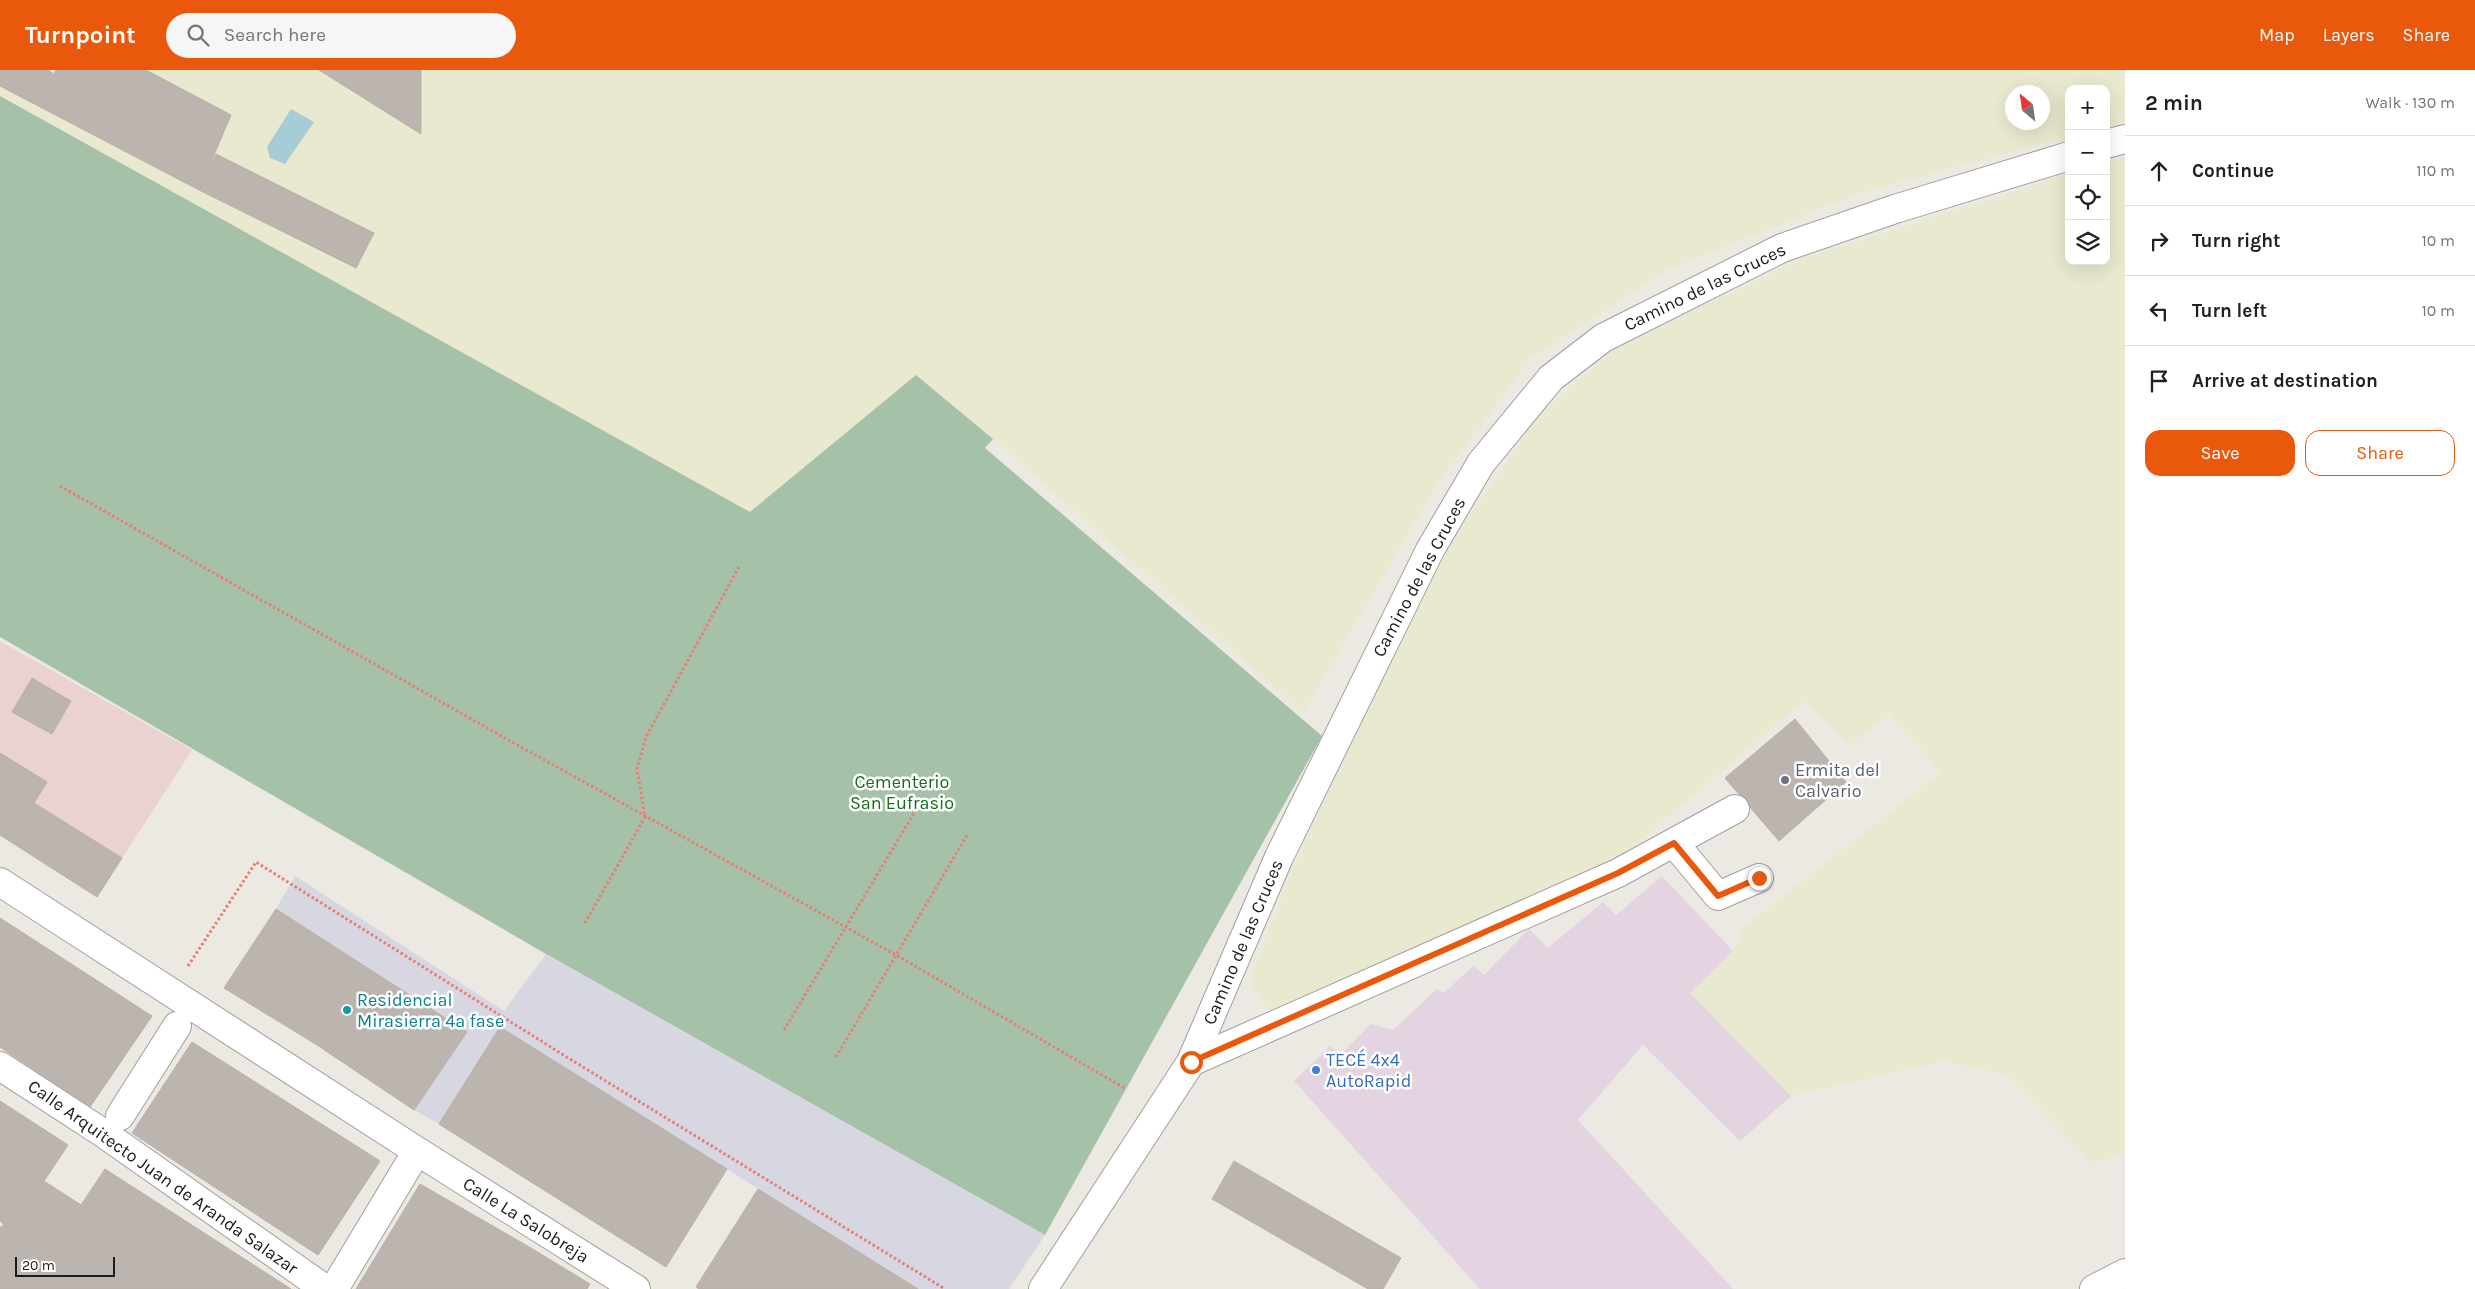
<!DOCTYPE html>
<meta charset="utf-8">
<style>
:root{--surface:#fff;--page:#f6f6f6;--text:#202124;--muted:#757577;--line:#e0e0e0;--accent:#ea580c}
body{margin:0;font-family:Karla,sans-serif;background:var(--page);color:var(--text)}
.controls{position:absolute;right:15px;top:15px;display:grid;overflow:hidden;border-radius:10px;box-shadow:0 5px 20px #0002}
.controls button{width:45px;height:45px;display:grid;place-items:center;padding:0;border:0;border-bottom:1px solid var(--line);background:var(--surface);color:var(--text);font:25px sans-serif}
.compass{position:absolute;left:2005px;top:15px;width:45px;height:45px;border-radius:50%;background:var(--surface);box-shadow:0 5px 20px #0002;rotate:331deg}
.scale{position:absolute;left:15px;bottom:12px;width:100px;box-sizing:border-box;padding-left:5px;border:2px solid #1b1b1b;border-top:0;font-size:14px;line-height:18px;white-space:nowrap;color:#1b1b1b;-webkit-text-stroke:4px #fff;paint-order:stroke}
.stop{position:absolute;width:15px;height:15px;margin:-11px;border:4px solid #ea580c;border-radius:50%;background:#fff}
.stop.end{background:#ea580c;border-color:#fff;box-shadow:0 1px 5px #0008}
.list{margin:0;padding:0;list-style:none}
h2{display:flex;justify-content:space-between;align-items:center;height:65px;margin:0;padding:0 20px;font-size:21px}
h2 small{font-size:16px;font-weight:400;color:var(--muted)}
.list li{display:grid;grid-template-columns:32px 1fr auto;gap:15px;align-items:center;box-sizing:border-box;height:70px;padding:0 20px;border-top:1px solid var(--line)}
.list b{display:block;font-size:19px;white-space:nowrap}
.list em{font-size:16px;font-style:normal;color:var(--muted)}
.actions{display:flex;gap:10px;padding:15px 20px}
.actions a{flex:1;padding:11px 0;border:1px solid var(--accent);border-radius:15px;text-align:center;font-size:18px;color:var(--accent)}
.actions .main{background:var(--accent);color:#fff}
.icon{flex:none;width:28px;height:28px;fill:none;stroke:currentColor;stroke-width:2;stroke-linecap:round;stroke-linejoin:round}
.map{position:relative;flex:none;width:2125px;height:1219px;overflow:hidden}
header{display:flex;align-items:center;gap:30px;box-sizing:border-box;height:70px;padding:0 25px;background:var(--accent);color:#fff}
header strong{font-size:24px}
nav{display:flex;gap:28px;margin-inline-start:auto;font-size:18px}
.search{width:350px;height:45px;background:var(--page);display:flex;align-items:center;gap:12px;box-sizing:border-box;padding:0 18px;border-radius:28px;color:var(--muted);font-size:19px}
main{display:flex}
aside{flex:1;background:var(--surface)}
.map>svg:first-child{display:block}
</style>
<header>
<strong>Turnpoint</strong>
<div class="search"><svg class="icon" aria-label="search" viewBox="0 0 24 24"><circle cx="10" cy="10" r="6"/><path d="M15 15l6 6"/></svg>Search here</div>
<nav><a>Map</a><a>Layers</a><a>Share</a></nav>
</header>
<main>
<div class="map">
<svg width="2125" height="1219" viewBox="0 0 2125 1219">
<rect width="100%" height="100%" fill="#ece8e2"/>
<!-- commercial -->
<path fill="#ebd2d2" d="M0,571L192,680L97,827L0,765Z"/>
<!-- industrial -->
<path fill="#e4d4e2" d="M1662,806L1733,881L1691,923L1791,1026L1740,1071L1643,975L1578,1050L1733,1219H1480L1294,1011L1330,976L1340,985L1371,954L1393,960L1437,919L1444,923L1473,896L1484,905L1529,859L1548,878L1603,832L1616,845Z"/>
<!-- farmland -->
<path fill="#e8e9ce" fill-rule="evenodd" d="M0,0H2125V52L2106,57V19H2069V67L1866,121L1669,199L1530,289L1438,413L1303,643L993,369L916,305L750,442L0,26ZM2012,22H2042V52H2012Z
M2125,88V1084L2093,1093L2007,1005L1944,991L1791,1026L1690,923L1733,881L1745,856L1941,702L1889,644L1851,675L1804,631L1616,791L1270,940L1249,911L1296,791L1442,485L1541,343L1616,278L1799,190L2069,104V191H2106V93Z"/>
<!-- cemetery -->
<path fill="#a5c2a9" d="M0,26L750,442L916,305L993,369L985,378L1322,666L1045,1165L546,884L0,567Z"/>
<!-- plaza -->
<path fill="#d6d7e1" d="M295,806L504,941L546,884L1045,1165L1009,1219H918L500,957L439,1054L414,1040L467,962L276,839Z"/>
<!-- water -->
<path fill="#a6ccd6" d="M291,39L314,52L285,94L270,88L267,77Z"/>
<!-- building -->
<path fill="#bcb4af" stroke="#bcafa6" d="M0,0H48L54,4L56,0H146L231,45L199,120L0,16Z
M319,0H421V64Z
M216,84L374,163L356,198L199,120Z
M32,608L71,631L52,664L12,642Z
M1795,649L1846,712L1779,771L1725,708Z
M0,683L47,712L34,733L122,788L97,827L0,765Z
M276,839L467,962L414,1040L317,975L224,918Z
M0,848L152,946L90,1037L0,977Z
M500,957L727,1099L666,1197L439,1054Z
M192,972L380,1091L318,1185L132,1063Z
M0,1031L68,1075L44,1111L81,1135L105,1099L291,1219H77L0,1151Z
M1234,1091L1401,1188L1383,1219H1368L1212,1129Z
M420,1114L531,1178L506,1219H356Z
M758,1119L918,1219H699L696,1217Z
M4,1154L22,1170L0,1194V1158Z
M22,1170L40,1187L12,1219H0V1194Z
M531,1178L590,1214L587,1219H506Z
M40,1187L58,1203L44,1219H12Z
M58,1203L77,1219H44Z"/>
<g fill="none" stroke-linecap="round" stroke-linejoin="round">
<defs>
<path id="minor" d="M2106,74L2125,69
M1674,773L1718,826L1759,808
M0,812L417,1081L636,1219
M1191,992L1618,803L1735,739
M0,996L103,1063L325,1219
M120,1046L177,956
M334,1219L417,1081
M1043,1219L1191,992L1279,787L1430,480L1481,393L1551,308L1603,268L1782,178L1895,139L2069,86
M2094,1219L2125,1203"/>
</defs>
<!-- minor casing -->
<use href="#minor" stroke="#9f9f9f" stroke-width="30"/>
<!-- path -->
<path stroke="#eb7c73" stroke-width="3" stroke-dasharray="2.5 2.5" stroke-linecap="butt" d="M60,416L512,672L896,885L1126,1019
M585,853L645,747L637,699L646,667L740,495
M188,896L256,792L565,986L945,1219
M784,960L919,735
M836,987L967,765"/>
<!-- minor -->
<use href="#minor" stroke="#fff" stroke-width="28"/>
</g>
<g fill="none" stroke-linecap="round" stroke-linejoin="round">
<!-- route -->
<path stroke="#ea580c" stroke-width="6" d="M1191,992L1618,803L1674,773L1718,826L1759,808"/>
</g>
<!-- markers -->
<circle fill="#6b7280" stroke="#fff" stroke-width="2" cx="1785" cy="710" r="5"/>
<circle fill="#0f9aa8" stroke="#fff" stroke-width="2" cx="347" cy="940" r="5"/>
<circle fill="#3f7fe0" stroke="#fff" stroke-width="2" cx="1316" cy="1000" r="5"/>
<g text-anchor="middle" dominant-baseline="central" stroke-width="5" stroke-linejoin="round" paint-order="stroke">
<!-- street labels -->
<g font-size="18" fill="#1b1b1b" stroke="#fff">
<text transform="translate(1705 217) rotate(-26)">Camino de las Cruces</text>
<text transform="translate(1419 507) rotate(-62)">Camino de las Cruces</text>
<text transform="translate(1243 872) rotate(-67)">Camino de las Cruces</text>
<text transform="translate(163 1107) rotate(35)">Calle Arquitecto Juan de Aranda Salazar</text>
<text transform="translate(526 1150) rotate(32)">Calle La Salobreja</text>
</g>
<!-- worship labels -->
<g font-size="18" fill="#5b616d" stroke="#fff" text-anchor="start">
<text x="1795" y="700">Ermita del<tspan x="1795" dy="21">Calvario</tspan></text>
</g>
<!-- park labels -->
<g font-size="18" fill="#156d1a" stroke="#fff">
<text x="902" y="712">Cementerio<tspan x="902" dy="21">San Eufrasio</tspan></text>
</g>
<!-- culture labels -->
<g font-size="18" fill="#0d838f" stroke="#fff" text-anchor="start">
<text x="357" y="930">Residencial<tspan x="357" dy="21">Mirasierra 4ª fase</tspan></text>
</g>
<!-- shop labels -->
<g font-size="18" fill="#366cbe" stroke="#fff" text-anchor="start">
<text x="1326" y="990">TECÉ 4x4<tspan x="1326" dy="21">AutoRapid</tspan></text>
</g>
</g>
</svg>
<div class="controls">
<button>+</button>
<button>−</button>
<button><svg class="icon" aria-label="locate" viewBox="0 0 24 24"><circle cx="12" cy="12" r="6"/><path d="M12 2v4M12 18v4M2 12h4M18 12h4"/></svg></button>
<button><svg class="icon" aria-label="layers" viewBox="0 0 24 24"><path d="M12 4l9 5-9 5-9-5zM3 14l9 5 9-5"/></svg></button>
</div>
<svg class="compass" viewBox="-18 -18 36 36"><path d="M0-13l5 13h-10z" fill="#e53935"/><path d="M0 13l5-13h-10z" fill="#757577"/></svg>
<div class="scale">20 m</div>
<div class="stop" style="left:1191px;top:992px"></div>
<div class="stop end" style="left:1759px;top:808px"></div>
</div>
<aside>
<h2>2 min<small>Walk · 130 m</small></h2>
<ul class="list">
<li><svg class="icon" aria-label="ahead" viewBox="0 0 24 24"><path d="M12 20V5M6 11l6-6 6 6"/></svg><div><b>Continue</b></div><em>110 m</em></li>
<li><svg class="icon" aria-label="right" viewBox="0 0 24 24"><path d="M7 20v-9h11M14 6l5 5-5 5"/></svg><div><b>Turn right</b></div><em>10 m</em></li>
<li><svg class="icon" aria-label="left" viewBox="0 0 24 24"><path d="M17 20v-9H6M10 6l-5 5 5 5"/></svg><div><b>Turn left</b></div><em>10 m</em></li>
<li><svg class="icon" aria-label="arrive" viewBox="0 0 24 24"><path d="M6 21V4h12l-3 4 3 4H6"/></svg><div><b>Arrive at destination</b></div></li>
</ul>
<div class="actions"><a class="main">Save</a><a>Share</a></div>
</aside>
</main>
